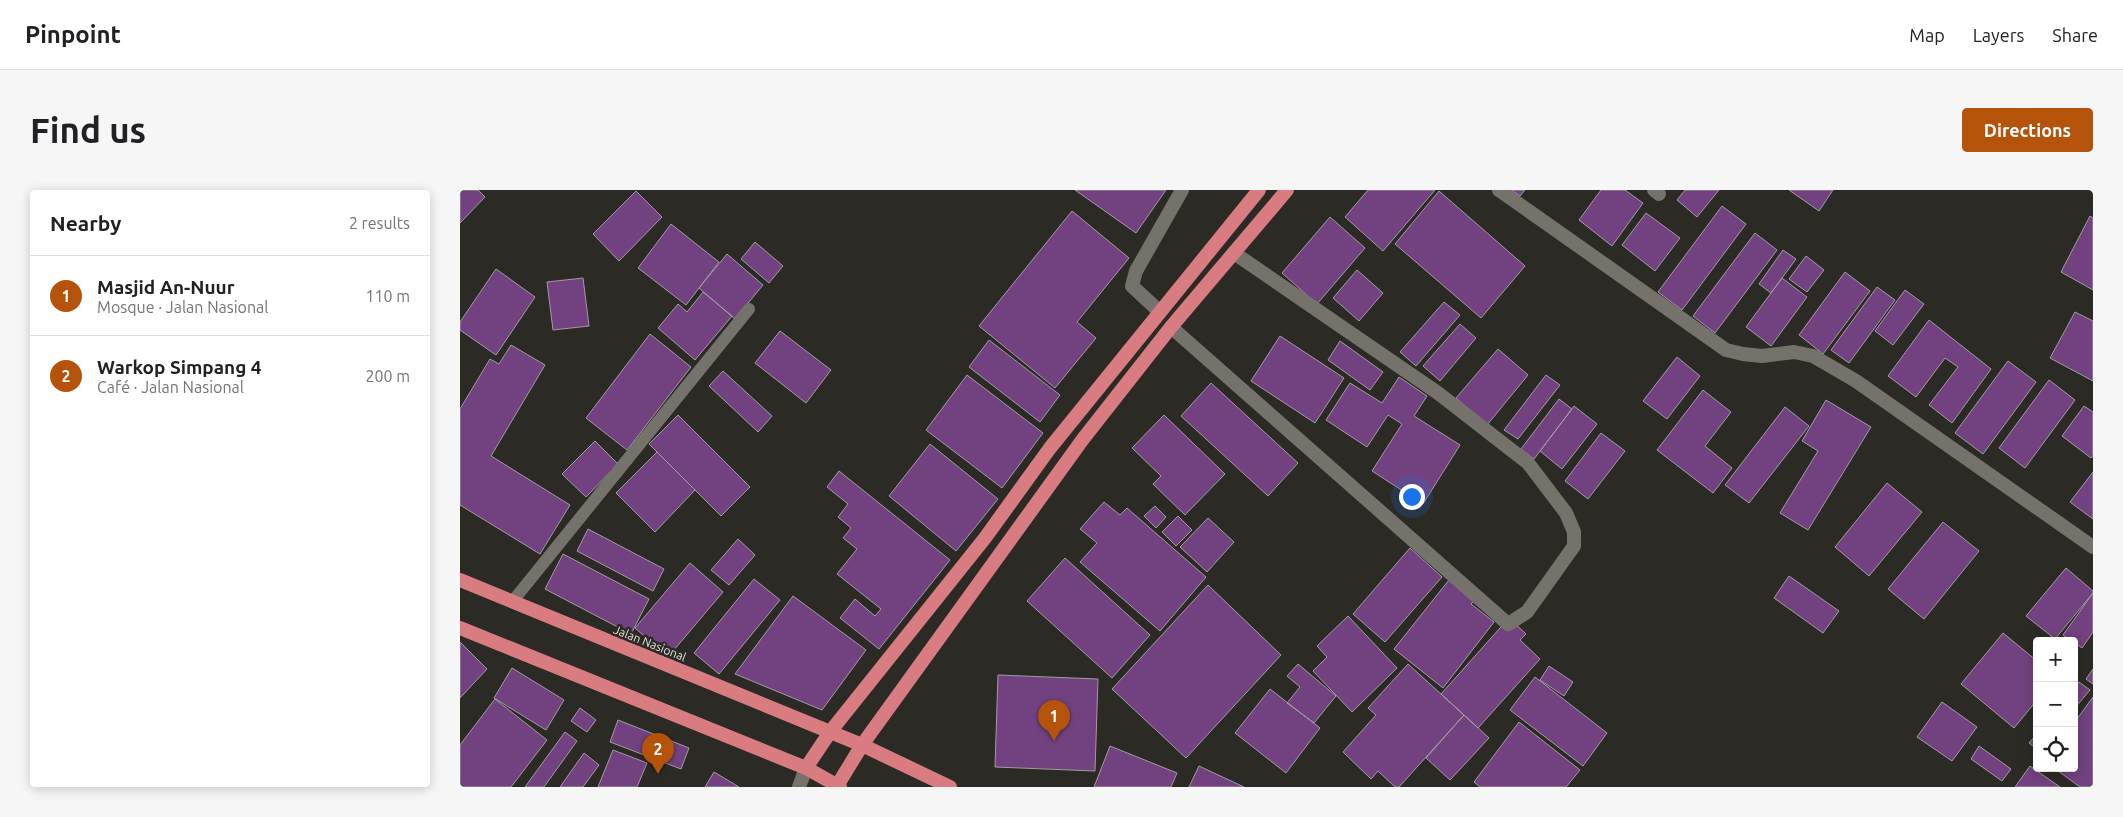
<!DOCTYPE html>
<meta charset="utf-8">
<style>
:root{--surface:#fff;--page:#f6f6f6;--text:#202124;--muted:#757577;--line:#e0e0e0;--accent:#b45309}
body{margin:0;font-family:Ubuntu,sans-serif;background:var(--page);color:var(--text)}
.controls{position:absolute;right:15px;bottom:15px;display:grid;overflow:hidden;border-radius:5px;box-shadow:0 2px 12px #0003}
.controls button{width:45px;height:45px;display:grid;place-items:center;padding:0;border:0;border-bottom:1px solid var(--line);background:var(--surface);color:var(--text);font:25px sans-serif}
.you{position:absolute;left:951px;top:306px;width:18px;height:18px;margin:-12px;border:4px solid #fff;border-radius:50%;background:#1a73e8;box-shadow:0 0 0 8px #1a73e833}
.badge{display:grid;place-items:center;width:32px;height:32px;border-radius:50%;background:var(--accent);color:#fff;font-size:16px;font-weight:700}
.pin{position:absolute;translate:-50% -41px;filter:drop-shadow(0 1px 2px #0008)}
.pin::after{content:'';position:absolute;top:26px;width:18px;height:15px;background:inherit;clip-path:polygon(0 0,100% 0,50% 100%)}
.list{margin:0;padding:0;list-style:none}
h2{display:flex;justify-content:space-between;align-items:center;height:65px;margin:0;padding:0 20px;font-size:21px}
h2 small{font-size:16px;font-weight:400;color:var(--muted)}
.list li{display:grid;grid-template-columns:32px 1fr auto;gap:15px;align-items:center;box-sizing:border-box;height:80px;padding:0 20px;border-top:1px solid var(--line)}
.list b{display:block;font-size:19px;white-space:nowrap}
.list p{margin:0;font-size:16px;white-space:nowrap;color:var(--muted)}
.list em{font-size:16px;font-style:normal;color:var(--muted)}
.icon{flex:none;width:28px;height:28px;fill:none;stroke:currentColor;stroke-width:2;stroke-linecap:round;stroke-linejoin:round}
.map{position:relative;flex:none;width:1633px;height:597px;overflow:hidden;border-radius:5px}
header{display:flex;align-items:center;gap:30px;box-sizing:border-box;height:70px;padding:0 25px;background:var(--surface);border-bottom:1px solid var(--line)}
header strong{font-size:24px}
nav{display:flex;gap:28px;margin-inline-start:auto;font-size:18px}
.intro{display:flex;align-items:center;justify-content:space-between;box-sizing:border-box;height:120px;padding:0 30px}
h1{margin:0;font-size:35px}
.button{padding:12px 22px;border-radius:5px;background:var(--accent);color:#fff;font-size:18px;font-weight:700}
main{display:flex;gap:30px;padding:0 30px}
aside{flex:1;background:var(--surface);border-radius:5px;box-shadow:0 2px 12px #0003}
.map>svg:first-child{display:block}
</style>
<header>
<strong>Pinpoint</strong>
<nav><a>Map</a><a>Layers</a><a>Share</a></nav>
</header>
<div class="intro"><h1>Find us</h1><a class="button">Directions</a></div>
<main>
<aside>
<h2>Nearby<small>2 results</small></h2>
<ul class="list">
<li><span class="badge">1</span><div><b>Masjid An-Nuur</b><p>Mosque · Jalan Nasional</p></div><em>110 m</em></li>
<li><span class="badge">2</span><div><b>Warkop Simpang 4</b><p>Café · Jalan Nasional</p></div><em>200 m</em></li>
</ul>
</aside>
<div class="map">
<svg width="1633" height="597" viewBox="0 0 1633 597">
<rect width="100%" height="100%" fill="#2c2a24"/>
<!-- building -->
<path fill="#71427f" stroke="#a29da3" d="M0,0H18L25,7L0,33Z
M615,0H706L676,43Z
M908,0H975L923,61L885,27Z
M1052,0H1065L1060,6Z
M1141,0H1165L1183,13L1152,56L1119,30Z
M1225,0H1259L1237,27L1217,10Z
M1329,0H1373L1359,21Z
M176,1L202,27L159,71L133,44Z
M979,1L1065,76L1021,128L935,54Z
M1262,16L1286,34L1222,120L1198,102Z
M612,21L669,68L617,132L636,148L595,198L519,136Z
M1186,23L1220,48L1195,81L1162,55Z
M1630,26L1633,28V100L1601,82Z
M870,27L905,58L857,114L822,83Z
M211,34L259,72L226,115L178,78Z
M1295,43L1317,60L1255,143L1233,126Z
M295,52L323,76L309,93L281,69Z
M1323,60L1336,69L1311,103L1299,94Z
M267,64L303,95L275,129L239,98Z
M1346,66L1364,80L1347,102L1329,89Z
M36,79L75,107L36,165L0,140V132Z
M897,80L923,103L899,131L873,108Z
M1385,82L1410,101L1363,164L1339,145Z
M123,88L129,136L93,140L87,92Z
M1322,88L1347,107L1311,156L1286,137Z
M1417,97L1435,110L1389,173L1371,160Z
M1445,100L1464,114L1433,155L1415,141Z
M243,102L272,126L235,170L198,138L218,114L227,122Z
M984,112L1000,125L956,176L940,162Z
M1615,122L1633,131V191L1590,168Z
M1469,130L1531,179L1492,233L1469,215L1498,177L1485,168L1456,207L1428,186Z
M1000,134L1016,148L980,191L963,176Z
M320,141L371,180L346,213L295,173Z
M190,144L231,177L167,260L126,228Z
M820,146L884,188L855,233L791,191Z
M529,150L600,205L580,232L509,177Z
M880,151L923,182L910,200L868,170Z
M51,155L85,175L31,266L110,315L80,364L0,315V219L30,169L39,174Z
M1038,159L1068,185L1027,235L996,208Z
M1217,167L1240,186L1207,229L1183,211Z
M1548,171L1576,192L1523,264L1495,243Z
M263,181L312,226L298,242L249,196Z
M507,185L583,243L542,298L466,240Z
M1086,185L1100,195L1058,249L1044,240Z
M939,187L967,206L954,226L1000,255L963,314L912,281L942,234L928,225L907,257L866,230L890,193L922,213Z
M1589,190L1615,210L1565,278L1539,258Z
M751,193L838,273L808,306L721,226Z
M1243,200L1271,222L1245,256L1272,278L1253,303L1197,260Z
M1099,209L1112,219L1074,269L1061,259Z
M1366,210L1411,237L1348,340L1320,323L1358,261L1342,251Z
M1114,216L1137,234L1102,279L1080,261Z
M1624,216L1633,222V266L1631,268L1602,246Z
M1325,217L1349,236L1289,313L1265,295Z
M218,225L290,297L261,326L189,254Z
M704,225L765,284L725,325L693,294L701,286L672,258Z
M1141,243L1165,261L1128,309L1105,291Z
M135,251L158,274L126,307L102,284Z
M470,254L538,309L496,361L429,306Z
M197,262L235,300L195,342L156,303Z
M379,281L490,370L419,459L380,428L395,409L415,426L421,419L377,384L397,359L383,348L391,338L378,327L388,314L367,297Z
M1633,282V329L1610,312Z
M1427,293L1462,322L1409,386L1375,357Z
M644,312L660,325L667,318L746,387L700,441L620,372L637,353L620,339Z
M695,316L706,327L696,338L684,326Z
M718,326L732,340L716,356L702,342Z
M748,328L774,352L747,382L720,357Z
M1483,332L1519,361L1464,429L1428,399Z
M128,339L204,379L193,401L117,361Z
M278,349L295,365L269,395L251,380Z
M950,358L982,387L925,452L893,424Z
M103,364L189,409L171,444L85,399Z
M605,368L690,445L652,488L567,411Z
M230,373L263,402L208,467L175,438Z
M1606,378L1633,401V403L1595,449L1566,426Z
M1329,386L1379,421L1363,443L1314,408Z
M294,389L320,410L259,484L234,463Z
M989,390L1015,410L1011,414L1034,432L983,498L934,459Z
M748,395L821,465L726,568L652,499Z
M1633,403V442L1622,458L1603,445Z
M333,406L406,460L362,520L275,484Z
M888,426L937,478L892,522L853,481L867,467L857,456Z
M1049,428L1066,444L1060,450L1080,469L1018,538L981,504Z
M1543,443L1577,471V510L1554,538L1501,494Z
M0,452L27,479L0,508Z
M838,474L876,506L854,533L827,513L840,497L827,486Z
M948,474L1004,525L939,597H935L918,581L911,589L883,562L916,525L908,518Z
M1089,476L1113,492L1104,506L1080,490Z
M52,478L104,510L86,540L34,508Z
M1633,479V494L1626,489Z
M538,485L638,489L635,581L535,577Z
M1075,487L1147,543L1123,576L1050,520Z
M1619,492L1630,500L1614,519V498Z
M810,499L860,538L826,583L775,543Z
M1633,507V597H1620L1594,578H1614V533Z
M35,509L87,550L51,597H0V555Z
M1482,512L1517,537L1492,571L1457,547Z
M120,518L136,530L127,542L111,531Z
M1004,525L1029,548L990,590L966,568Z
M158,530L229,558L221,579L150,552Z
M1059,532L1120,580L1106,597H1020L1014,592Z
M105,542L117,551L84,597H65Z
M1577,544V559L1569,553Z
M650,556L717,583L711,597H634Z
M1519,556L1551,579L1542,591L1511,569Z
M153,560L187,573L177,597H138Z
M124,563L139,575L123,597H100Z
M739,576L784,597H729Z
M1570,576L1600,597H1555Z
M254,582L279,597H245Z"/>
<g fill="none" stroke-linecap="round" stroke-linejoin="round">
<!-- service -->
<path stroke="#75726c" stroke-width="12" d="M52,412L289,119"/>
<!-- minor -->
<path stroke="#75726c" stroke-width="14" d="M1039,0L1266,160L1283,164L1302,166L1334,162L1353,166L1396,191L1633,357
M1194,0L1199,4
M700,122L672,96L676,81L722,0
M711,137L1048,434L1067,422L1114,356V342L1106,323L1068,273L978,203L774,63
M339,597L346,578"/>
<!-- trunk -->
<path stroke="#d97c82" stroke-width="14" d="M0,390L402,555L490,597
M0,438L346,578L380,597
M346,578L370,542L525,348L590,258L799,0
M377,596L402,555L623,249L711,137L827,0"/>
</g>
<g text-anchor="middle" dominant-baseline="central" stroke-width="5" stroke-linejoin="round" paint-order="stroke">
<!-- street labels -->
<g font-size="12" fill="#e3e2de" stroke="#2c2a24">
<text transform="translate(190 453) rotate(22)">Jalan Nasional</text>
</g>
</g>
</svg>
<div class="controls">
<button>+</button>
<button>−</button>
<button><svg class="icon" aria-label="locate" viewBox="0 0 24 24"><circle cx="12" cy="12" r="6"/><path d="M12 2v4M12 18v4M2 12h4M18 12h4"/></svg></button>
</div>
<div class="you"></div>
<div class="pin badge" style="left:594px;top:551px">1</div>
<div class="pin badge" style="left:198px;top:584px">2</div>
</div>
</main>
